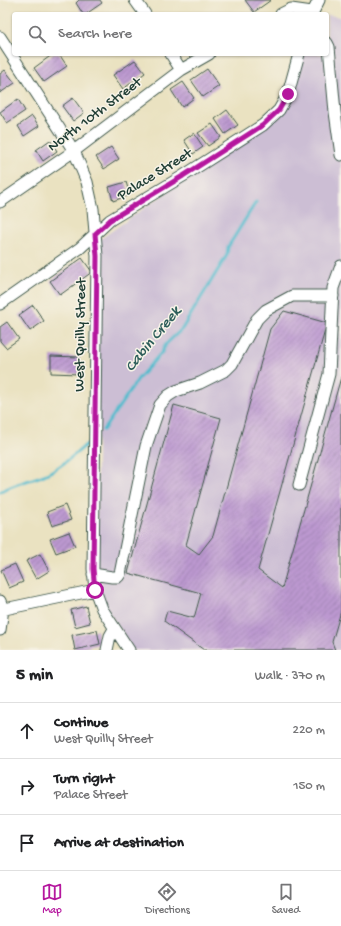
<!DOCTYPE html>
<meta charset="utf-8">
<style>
:root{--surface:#fff;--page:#f6f6f6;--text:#202124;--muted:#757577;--line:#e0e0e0;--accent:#b5179e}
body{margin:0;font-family:"Gochi Hand",sans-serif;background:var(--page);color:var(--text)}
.stop{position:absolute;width:12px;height:12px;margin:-9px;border:3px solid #b5179e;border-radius:50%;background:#fff}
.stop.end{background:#b5179e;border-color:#fff;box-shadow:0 1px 4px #0008}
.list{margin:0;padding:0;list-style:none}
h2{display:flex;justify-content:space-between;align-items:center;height:52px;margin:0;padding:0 16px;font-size:17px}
h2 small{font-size:13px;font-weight:400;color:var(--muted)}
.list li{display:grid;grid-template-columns:26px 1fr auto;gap:12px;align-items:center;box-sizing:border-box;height:56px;padding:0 16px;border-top:1px solid var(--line)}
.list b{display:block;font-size:15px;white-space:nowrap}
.list p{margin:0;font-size:13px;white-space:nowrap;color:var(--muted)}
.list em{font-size:13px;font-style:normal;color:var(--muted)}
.icon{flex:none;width:22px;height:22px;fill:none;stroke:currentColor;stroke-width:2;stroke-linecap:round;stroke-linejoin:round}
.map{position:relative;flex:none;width:341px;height:650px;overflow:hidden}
.search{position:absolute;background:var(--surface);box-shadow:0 1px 3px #0004;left:12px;right:12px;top:12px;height:44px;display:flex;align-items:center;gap:10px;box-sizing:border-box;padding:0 14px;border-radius:4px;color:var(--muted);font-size:15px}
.sheet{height:220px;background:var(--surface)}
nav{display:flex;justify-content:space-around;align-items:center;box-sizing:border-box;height:56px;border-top:1px solid var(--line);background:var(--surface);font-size:11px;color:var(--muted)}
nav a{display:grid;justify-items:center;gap:2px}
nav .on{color:var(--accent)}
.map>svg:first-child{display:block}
</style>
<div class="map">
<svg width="341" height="650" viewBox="0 0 341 650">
<defs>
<pattern id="building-hatch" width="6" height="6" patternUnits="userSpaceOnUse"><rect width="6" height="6" fill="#bc98d0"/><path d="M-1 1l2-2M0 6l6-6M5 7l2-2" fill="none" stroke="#987daa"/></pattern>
</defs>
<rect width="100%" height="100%" fill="#f7f3e8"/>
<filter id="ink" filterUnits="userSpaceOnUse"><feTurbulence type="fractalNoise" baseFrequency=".025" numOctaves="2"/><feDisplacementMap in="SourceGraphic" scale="8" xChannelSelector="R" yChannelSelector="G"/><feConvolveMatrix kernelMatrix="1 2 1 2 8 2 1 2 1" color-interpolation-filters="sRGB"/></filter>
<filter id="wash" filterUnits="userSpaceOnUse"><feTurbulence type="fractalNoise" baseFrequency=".012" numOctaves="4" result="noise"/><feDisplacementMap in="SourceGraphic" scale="16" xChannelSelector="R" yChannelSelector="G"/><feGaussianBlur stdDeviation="0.9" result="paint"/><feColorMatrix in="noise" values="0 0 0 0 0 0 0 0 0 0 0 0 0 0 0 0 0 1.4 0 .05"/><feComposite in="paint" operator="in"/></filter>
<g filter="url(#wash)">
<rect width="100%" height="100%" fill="#eae2c1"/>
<!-- industrial -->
<path fill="#ccbed4" d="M327,15L341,17V650H133L96,593L99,240L278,114L298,54H327Z"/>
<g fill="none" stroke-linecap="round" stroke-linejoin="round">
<!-- stream -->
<path stroke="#52bcce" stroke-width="3" d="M103,430L106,426L138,379L162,352L166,344L182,329L227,255L228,247L256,202
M0,492C13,484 29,481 44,475C60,468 74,455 87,444"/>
</g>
<g id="blocks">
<!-- building -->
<path fill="url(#building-hatch)" d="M79,0H100L102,3L86,14H83L76,3Z
M245,0H271L254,12Z
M53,54H59L67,66L44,82L34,68Z
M135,60L145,73L123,89L113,75Z
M207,69L219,86L203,97L191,80Z
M5,70L15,83L0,93V74Z
M183,82L194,98L182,107L171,90Z
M73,98L84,113L73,121L62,106Z
M18,99L25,111L7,123L0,112Z
M227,110L238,125L225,134L215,119Z
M32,116L39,126L24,136L18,126Z
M212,124L221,137L208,146L198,133Z
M194,133L203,147L193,154L184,140Z
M50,140L57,151L43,161L36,150Z
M111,147L119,159L104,169L96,157Z
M126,182L130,195L113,201L109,187Z
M82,258L92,272L60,295L50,281Z
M33,305L44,321L30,331L19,315Z
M284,311L327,323L258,570L282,588L341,377V611L332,642L335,650H204L164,621L167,611L194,618L201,593L128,573L174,405L221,418L186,545L199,554L213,536L270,329Z
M7,322L19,339L6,348L0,341V327Z
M51,356L79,357V374L51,373Z
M65,505L71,520L52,526L47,512Z
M69,532L75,546L56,553L50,539Z
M40,554L49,571L36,579L26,561Z
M15,564L23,582L9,588L1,570Z
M86,606L90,623L75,627L71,610Z
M97,630L100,644L75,650L72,635Z"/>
</g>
</g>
<g filter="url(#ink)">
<use href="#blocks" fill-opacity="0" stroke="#3d5649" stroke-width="1"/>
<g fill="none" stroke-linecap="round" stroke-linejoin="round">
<defs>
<path id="minor" d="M135,0L145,14
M281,14L291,9L312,12
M312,14L319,0
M0,37L74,151L87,182L93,209L97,256L93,569L95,590L102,609L129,650
M327,43L329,47L335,112L341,155
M171,54L181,70
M0,202L74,151L181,70L209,54
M0,304L80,248L110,220L183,176L263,125L279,110L288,94L299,54
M299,485L329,374L333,288L341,266
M93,574L112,577H118L120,574L146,446L160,405L168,396L176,391L200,383L226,370L232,364L257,319L266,310L292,296H333
M0,601L3,609L0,630
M0,610L95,590
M107,650L110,636L114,629"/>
</defs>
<!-- minor casing -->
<use href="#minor" stroke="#3d5649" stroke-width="13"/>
<!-- minor -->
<use href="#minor" stroke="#fff" stroke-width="11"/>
</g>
</g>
<g fill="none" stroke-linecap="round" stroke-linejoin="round" filter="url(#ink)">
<!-- route -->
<path stroke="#b5179e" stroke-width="5" d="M95,590L93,569L97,256L95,234L110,220L183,176L263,125L279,110L288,94"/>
</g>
<g text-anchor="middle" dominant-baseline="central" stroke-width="3" stroke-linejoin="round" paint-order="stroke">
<!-- street labels -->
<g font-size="15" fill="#1f3d34" stroke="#f7f3e8">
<text transform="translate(95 115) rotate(-37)">North 10th Street</text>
<text transform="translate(155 175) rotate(-32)">Palace Street</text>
<text transform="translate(81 335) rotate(-89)">West Quilly Street</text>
</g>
<!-- water labels -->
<g font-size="16" font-style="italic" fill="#2c5d5a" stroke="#f7f3e8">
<text transform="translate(154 340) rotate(-51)">Cabin Creek</text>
</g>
</g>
</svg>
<div class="stop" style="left:95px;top:590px"></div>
<div class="stop end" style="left:288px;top:94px"></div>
<div class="search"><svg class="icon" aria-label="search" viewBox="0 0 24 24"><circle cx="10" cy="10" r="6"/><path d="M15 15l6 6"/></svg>Search here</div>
</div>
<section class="sheet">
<h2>5 min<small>Walk · 370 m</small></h2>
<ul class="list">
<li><svg class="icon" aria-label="ahead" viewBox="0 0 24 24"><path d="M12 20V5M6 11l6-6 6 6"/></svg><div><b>Continue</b><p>West Quilly Street</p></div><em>220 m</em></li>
<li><svg class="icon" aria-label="right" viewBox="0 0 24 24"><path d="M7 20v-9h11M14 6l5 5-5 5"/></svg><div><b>Turn right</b><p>Palace Street</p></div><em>150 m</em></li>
<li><svg class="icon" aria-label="arrive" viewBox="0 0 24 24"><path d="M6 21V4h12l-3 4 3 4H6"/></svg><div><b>Arrive at destination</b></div></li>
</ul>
</section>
<nav>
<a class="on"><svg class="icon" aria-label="map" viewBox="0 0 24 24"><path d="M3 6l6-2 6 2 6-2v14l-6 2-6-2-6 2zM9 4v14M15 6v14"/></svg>Map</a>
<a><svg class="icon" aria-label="directions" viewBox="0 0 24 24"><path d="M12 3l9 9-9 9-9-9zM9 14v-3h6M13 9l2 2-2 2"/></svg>Directions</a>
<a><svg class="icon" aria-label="saved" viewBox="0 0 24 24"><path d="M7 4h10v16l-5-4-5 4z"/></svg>Saved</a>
</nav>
